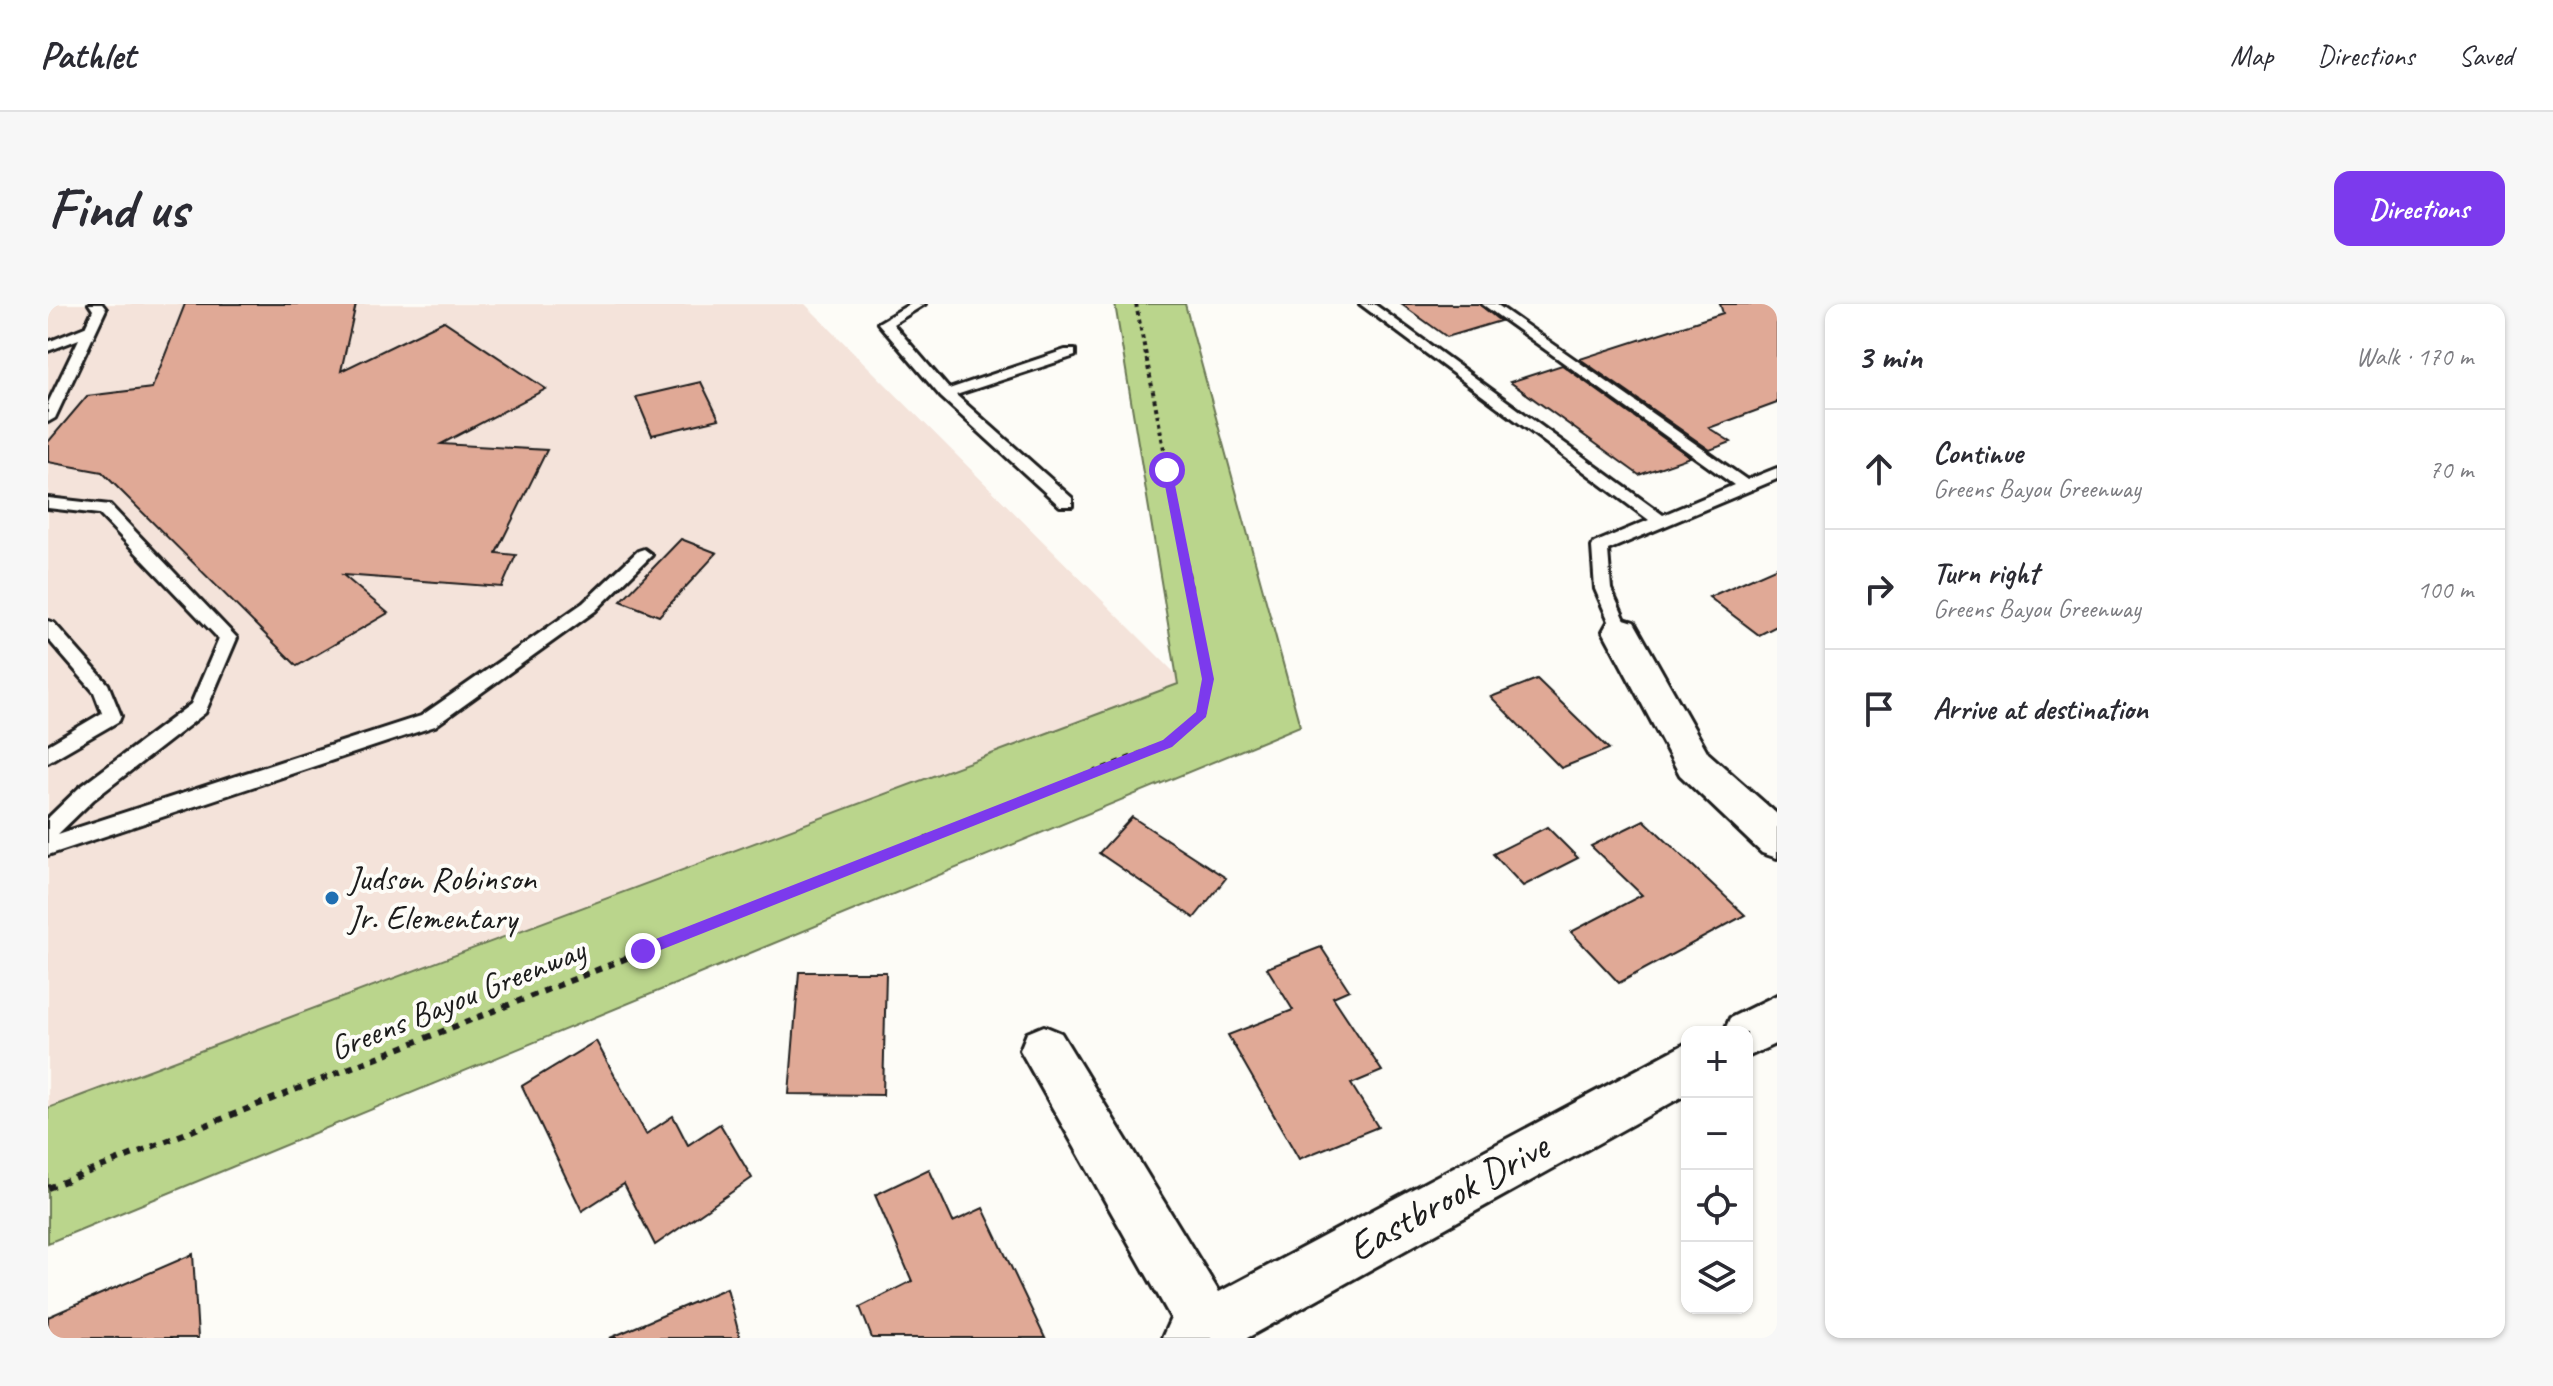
<!DOCTYPE html>
<meta charset="utf-8">
<style>
:root{--surface:#fff;--page:#f7f7f7;--text:#2b2b33;--muted:#7c7c81;--line:#e1e1e2;--accent:#7c3aed}
body{margin:0;font-family:Caveat,sans-serif;background:var(--page);color:var(--text)}
.controls{position:absolute;right:24px;bottom:24px;display:grid;overflow:hidden;border-radius:16px;box-shadow:0 2px 6px #0004}
.controls button{width:72px;height:72px;display:grid;place-items:center;padding:0;border:0;border-bottom:2px solid var(--line);background:var(--surface);color:var(--text);font:40px sans-serif}
.stop{position:absolute;width:24px;height:24px;margin:-18px;border:6px solid #7c3aed;border-radius:50%;background:#fff}
.stop.end{background:#7c3aed;border-color:#fff;box-shadow:0 2px 8px #0008}
.list{margin:0;padding:0;list-style:none}
h2{display:flex;justify-content:space-between;align-items:center;height:104px;margin:0;padding:0 32px;font-size:34px}
h2 small{font-size:26px;font-weight:400;color:var(--muted)}
.list li{display:grid;grid-template-columns:52px 1fr auto;gap:24px;align-items:center;box-sizing:border-box;height:120px;padding:0 32px;border-top:2px solid var(--line)}
.list b{display:block;font-size:30px;white-space:nowrap}
.list p{margin:0;font-size:26px;white-space:nowrap;color:var(--muted)}
.list em{font-size:26px;font-style:normal;color:var(--muted)}
.icon{flex:none;width:44px;height:44px;fill:none;stroke:currentColor;stroke-width:2;stroke-linecap:round;stroke-linejoin:round}
.map{position:relative;flex:none;width:1729px;height:1034px;overflow:hidden;border-radius:16px}
header{display:flex;align-items:center;gap:48px;box-sizing:border-box;height:112px;padding:0 40px;background:var(--surface);border-bottom:2px solid var(--line)}
header strong{font-size:38px}
nav{display:flex;gap:44px;margin-inline-start:auto;font-size:28px}
.intro{display:flex;align-items:center;justify-content:space-between;box-sizing:border-box;height:192px;padding:0 48px}
h1{margin:0;font-size:56px}
.button{padding:20px 36px;border-radius:16px;background:var(--accent);color:#fff;font-size:28px;font-weight:700}
main{display:flex;gap:48px;padding:0 48px}
aside{flex:1;background:var(--surface);border-radius:16px;box-shadow:0 2px 6px #0004}
.map>svg:first-child{display:block}
</style>
<header>
<strong>Pathlet</strong>
<nav><a>Map</a><a>Directions</a><a>Saved</a></nav>
</header>
<div class="intro"><h1>Find us</h1><a class="button">Directions</a></div>
<main>
<div class="map">
<svg width="1729" height="1034" viewBox="0 0 1729 1034">
<rect width="100%" height="100%" fill="#fdfcf7"/>
<filter id="ink" filterUnits="userSpaceOnUse"><feTurbulence type="fractalNoise" baseFrequency=".0125" numOctaves="2"/><feDisplacementMap in="SourceGraphic" scale="16" xChannelSelector="R" yChannelSelector="G"/><feConvolveMatrix kernelMatrix="1 2 1 2 8 2 1 2 1" color-interpolation-filters="sRGB"/></filter>
<g filter="url(#ink)">
<!-- built -->
<path fill="#f4e3da" d="M0,0H757L1135,377L0,811Z"/>
<!-- green -->
<path fill="#bad58c" stroke="#6b7854" stroke-width="2" d="M1067,0H1137L1252,422L0,939V804L1130,380Z"/>
<!-- building -->
<path fill="#e0a996" stroke="#1c1c1c" stroke-width="2" d="M137,0H308L293,67L396,17L498,85L393,140L499,146L448,249L468,251L454,283L295,271L340,309L249,362L54,168L0,158V138L39,92L104,84Z
M1353,0H1431L1452,17L1399,33Z
M1672,0H1729V99L1661,124L1683,138L1662,146L1532,55L1675,9Z
M1514,61L1642,153L1591,171L1462,78Z
M653,78L671,115L604,131L588,93Z
M633,235L669,249L611,312L573,297Z
M1729,263V322L1711,331L1661,293Z
M1489,375L1561,445L1513,464L1443,393Z
M1084,513L1178,574L1146,614L1051,549Z
M1596,516L1697,611L1571,679L1523,628L1594,591L1543,542Z
M1499,523L1530,554L1475,582L1445,550Z
M1273,643L1301,686L1285,693L1334,767L1303,780L1330,823L1251,855L1180,731L1245,706L1219,664Z
M751,668H838L835,791L741,790Z
M548,737L598,830L625,812L640,841L672,820L704,874L607,941L576,880L534,907L474,782Z
M881,865L905,918L935,904L997,1034H824L812,1003L864,977L827,891Z
M145,950L150,1034H0V1013Z
M679,984L692,1034H562Z"/>
<g fill="none" stroke-linecap="round" stroke-linejoin="round">
<defs>
<path id="lane" d="M41,0H54L58,5L7,114L0,118V99L31,35L0,47V38L37,23L45,6Z
M862,0H877L845,20L901,85L1017,46H1027V52L908,91L1024,194V202H1012L893,93L830,19Z
M1312,0H1326L1615,211L1686,181L1434,0H1448L1699,176L1729,164V175L1560,246L1563,285L1582,327L1573,333L1567,331L1547,285L1544,243L1546,239L1601,216Z
M0,194L62,201L189,334L157,409L45,496L10,530L373,412L535,299L590,247L596,245L604,251L547,307L387,422L0,551V514L31,484L143,400L171,335L51,210L0,204Z
M0,317L6,319L60,380L73,412L71,417L0,458V441L54,409L46,388L0,335Z"/>
<path id="street" d="M1573,314L1586,318L1660,449L1729,510V554L1714,549L1632,471L1555,327L1560,318Z
M1729,691V739L1699,753V728H1676L1682,714Z
M996,722L1013,729L1171,988L1639,739V790L1199,1034H1114L1123,1014L972,746L979,729Z"/>
</defs>
<!-- lane casing -->
<use href="#lane" stroke="#1c1c1c" stroke-width="6"/>
<!-- street casing -->
<use href="#street" stroke="#1c1c1c" stroke-width="6"/>
<!-- path-far2 -->
<path stroke="#1c1c1c" stroke-width="4" stroke-dasharray="4 4" stroke-linecap="butt" d="M1088,0L1139,264"/>
<!-- path-far1 -->
<path stroke="#1c1c1c" stroke-width="5" stroke-dasharray="6 6" stroke-linecap="butt" d="M710,602L1119,439L1154,410L1160,375L1138,262"/>
<!-- path -->
<path stroke="#1c1c1c" stroke-width="6" stroke-dasharray="7 7" stroke-linecap="butt" d="M0,884L715,600"/>
<!-- lane -->
<use href="#lane" fill="#fdfcf7" fill-rule="evenodd"/>
<!-- street -->
<use href="#street" fill="#fdfcf7" fill-rule="evenodd"/>
</g>
</g>
<!-- route -->
<path fill="#7c3aed" d="M1119,163L1124,166L1166,375L1158,413L1124,443L600,651H590V642L1115,436L1148,408L1154,375L1114,166Z"/>
<!-- markers -->
<circle fill="#1f6fb2" stroke="#fdfcf7" stroke-width="3" cx="284" cy="594" r="8"/>
<g text-anchor="middle" dominant-baseline="central" stroke-width="8" stroke-linejoin="round" paint-order="stroke">
<!-- poi labels -->
<g font-size="34" fill="#1c1c1c" stroke="#fdfcf7" text-anchor="start">
<text x="300" y="574">Judson Robinson<tspan x="300" dy="39">Jr. Elementary</tspan></text>
</g>
<!-- street labels -->
<g font-size="34" fill="#1c1c1c" stroke="#fdfcf7">
<text transform="translate(409 695) rotate(-22)">Greens Bayou Greenway</text>
</g>
<!-- near-street labels -->
<g font-size="40" fill="#1c1c1c" stroke="#fdfcf7">
<text transform="translate(1400 893) rotate(-29)">Eastbrook Drive</text>
</g>
</g>
</svg>
<div class="controls">
<button>+</button>
<button>−</button>
<button><svg class="icon" aria-label="locate" viewBox="0 0 24 24"><circle cx="12" cy="12" r="6"/><path d="M12 2v4M12 18v4M2 12h4M18 12h4"/></svg></button>
<button><svg class="icon" aria-label="layers" viewBox="0 0 24 24"><path d="M12 4l9 5-9 5-9-5zM3 14l9 5 9-5"/></svg></button>
</div>
<div class="stop" style="left:1119px;top:166px"></div>
<div class="stop end" style="left:595px;top:647px"></div>
</div>
<aside>
<h2>3 min<small>Walk · 170 m</small></h2>
<ul class="list">
<li><svg class="icon" aria-label="ahead" viewBox="0 0 24 24"><path d="M12 20V5M6 11l6-6 6 6"/></svg><div><b>Continue</b><p>Greens Bayou Greenway</p></div><em>70 m</em></li>
<li><svg class="icon" aria-label="right" viewBox="0 0 24 24"><path d="M7 20v-9h11M14 6l5 5-5 5"/></svg><div><b>Turn right</b><p>Greens Bayou Greenway</p></div><em>100 m</em></li>
<li><svg class="icon" aria-label="arrive" viewBox="0 0 24 24"><path d="M6 21V4h12l-3 4 3 4H6"/></svg><div><b>Arrive at destination</b></div></li>
</ul>
</aside>
</main>
